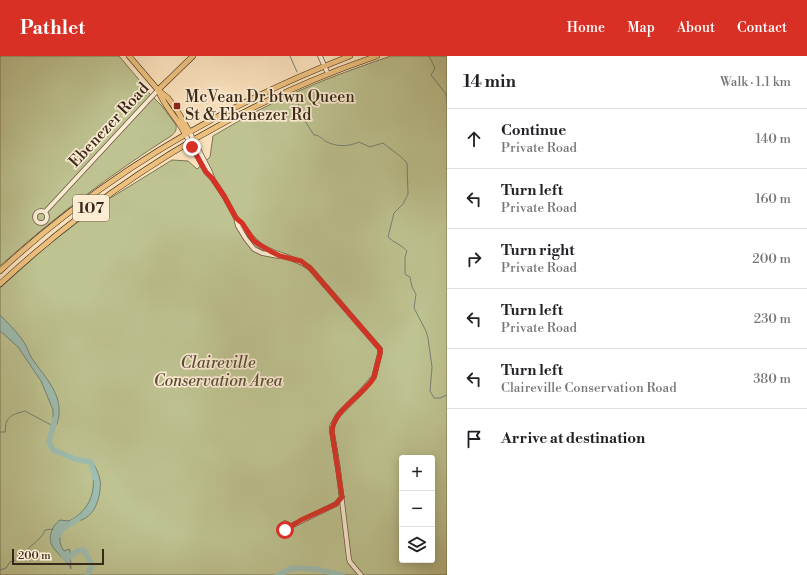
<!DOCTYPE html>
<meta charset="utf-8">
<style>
:root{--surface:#fff;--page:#f6f6f6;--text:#202124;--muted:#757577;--line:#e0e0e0;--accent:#d93025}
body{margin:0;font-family:"Libre Bodoni",serif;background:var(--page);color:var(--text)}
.controls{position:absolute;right:12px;bottom:12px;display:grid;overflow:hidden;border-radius:4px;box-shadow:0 2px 10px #0003}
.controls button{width:36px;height:36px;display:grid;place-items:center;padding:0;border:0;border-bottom:1px solid var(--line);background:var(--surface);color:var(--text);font:20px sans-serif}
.scale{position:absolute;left:12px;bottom:10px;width:92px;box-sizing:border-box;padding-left:4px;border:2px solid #372818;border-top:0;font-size:11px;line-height:14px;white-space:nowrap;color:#372818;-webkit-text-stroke:3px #fcecd3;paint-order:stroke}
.stop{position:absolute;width:12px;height:12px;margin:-9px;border:3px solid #d93025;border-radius:50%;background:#fff}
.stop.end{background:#d93025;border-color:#fff;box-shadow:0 1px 4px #0008}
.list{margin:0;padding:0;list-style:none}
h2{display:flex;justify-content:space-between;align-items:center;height:52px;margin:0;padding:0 16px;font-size:17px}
h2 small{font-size:13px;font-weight:400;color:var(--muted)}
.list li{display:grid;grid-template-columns:26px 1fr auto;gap:12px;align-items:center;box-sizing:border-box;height:60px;padding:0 16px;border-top:1px solid var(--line)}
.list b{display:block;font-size:15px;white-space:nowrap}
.list p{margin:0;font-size:13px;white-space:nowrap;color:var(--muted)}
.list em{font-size:13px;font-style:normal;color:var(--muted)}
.icon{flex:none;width:22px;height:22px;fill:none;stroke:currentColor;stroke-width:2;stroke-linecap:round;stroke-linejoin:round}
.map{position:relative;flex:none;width:447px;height:519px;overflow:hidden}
header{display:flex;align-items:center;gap:24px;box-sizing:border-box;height:56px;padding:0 20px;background:var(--accent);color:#fff}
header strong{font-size:19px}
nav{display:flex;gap:22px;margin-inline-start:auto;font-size:14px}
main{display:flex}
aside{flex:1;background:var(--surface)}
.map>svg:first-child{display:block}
</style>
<header>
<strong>Pathlet</strong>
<nav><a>Home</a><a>Map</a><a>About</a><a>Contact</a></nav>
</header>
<main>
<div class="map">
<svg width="447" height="519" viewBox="0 0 447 519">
<rect width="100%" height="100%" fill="#fae1bc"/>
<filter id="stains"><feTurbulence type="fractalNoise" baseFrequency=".005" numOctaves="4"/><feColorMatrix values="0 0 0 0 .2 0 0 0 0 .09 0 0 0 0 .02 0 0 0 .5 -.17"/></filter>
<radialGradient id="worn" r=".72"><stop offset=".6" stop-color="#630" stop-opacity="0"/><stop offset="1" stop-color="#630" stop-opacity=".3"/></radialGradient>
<!-- green -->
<path fill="#bec391" stroke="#7a7654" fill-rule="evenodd" d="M0,0H119L146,32L148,36L162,50L176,69C177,74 175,77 171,80C111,118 53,162 0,210Z
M391,0H447V519H0V232L47,190L104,146L172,104L188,105L197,113L210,101L213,80C232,69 250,58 269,49C308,29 350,14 391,0ZM402,402H432V504H402Z"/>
<!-- water -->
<path fill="#9ebeb1" stroke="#758274" d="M0,259C7,266 15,274 21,282C26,288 28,295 31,301C45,322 66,340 57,368L53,370V354L41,325L18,291L0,275Z
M89,404H91C95,410 99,417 100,424C101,427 100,431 100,434C98,450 91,465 72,466L71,464C94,451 98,427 89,404Z
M60,464L69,465C61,474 56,484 64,495L69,493L70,495L71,513C66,501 46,493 51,477C53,471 55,468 60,464Z"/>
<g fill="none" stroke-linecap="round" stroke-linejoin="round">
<!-- stream -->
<path stroke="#758274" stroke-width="1" d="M290,0L297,16
M429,0L435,12L431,19L446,38L447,47
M298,38L299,56L314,79C319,79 321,82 325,85C336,91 348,91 359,86L370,91L383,87L400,100L407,107L408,138L403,148L394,157L388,181C394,187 402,189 407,195L405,201V217L406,219L410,221L412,231L416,238L414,252L426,275L428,282L432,311L430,335L434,342H440L447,339
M0,376H5C6,372 5,368 7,365C10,358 19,357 25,355L53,370
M69,465L71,464
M0,514L6,512L10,506L23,501C28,488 40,487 45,474L53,473"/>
<!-- river -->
<path stroke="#9ebeb1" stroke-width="5.5" d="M55,363L49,386L53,394L75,403L91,406L95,422
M59,479L62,473L78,463
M64,501L67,503L77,495L84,494L92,509L87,519
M278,519L292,512L316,513L342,519"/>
<defs>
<path id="minor" d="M320,0L328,18
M189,75L209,114L212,121
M185,78L206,116L212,122L224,140L236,162L238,170L246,183L254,193L262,197L278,200
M35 161a6 6 0 1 1 12 0a6 6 0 1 1-12 0Z
M45,156L158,34
M236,162C245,170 250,183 261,190C277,200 296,201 310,212L380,293V297L374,321L360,337L338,359L332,370V376L338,412L349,503L350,506L361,519
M291,470L285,474L281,471L282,469L285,467L291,470L336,448L342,441"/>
<path id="major" d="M129,0L158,34L168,42L178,56L189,75
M158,34C164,51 178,62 185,78
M158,34L193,0
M0,215C101,121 221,50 350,0
M0,228C109,127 236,48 377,0"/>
</defs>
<!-- minor casing -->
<use href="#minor" stroke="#685641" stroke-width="5.5"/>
<!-- major casing -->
<use href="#major" stroke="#372818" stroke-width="6"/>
<!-- minor -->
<use href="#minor" stroke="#fcecd3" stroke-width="4"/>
<!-- major -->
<use href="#major" stroke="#edc07e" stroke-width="5"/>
</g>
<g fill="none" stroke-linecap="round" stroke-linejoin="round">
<!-- route -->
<path stroke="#d93025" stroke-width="5" d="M192,91L206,116L212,122L224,140L236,162L242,167L254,185L270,195L280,200L301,205L310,212L380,293C381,298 379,300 378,305C376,311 376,317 373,323C361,341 333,354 332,376L342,441L336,448L301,464L285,474"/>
</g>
<!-- markers -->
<rect fill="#8f2418" stroke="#fcecd3" stroke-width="1.5" x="173" y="46" width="8" height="8" rx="2"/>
<g text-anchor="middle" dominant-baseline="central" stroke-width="3.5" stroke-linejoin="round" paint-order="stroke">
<!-- shield labels -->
<rect fill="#fcecd3" stroke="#726350" stroke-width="1" x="73" y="139" width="36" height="26" rx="3"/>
<g font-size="15" font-weight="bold" fill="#372818">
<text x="91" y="152">107</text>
</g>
<!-- poi labels -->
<g font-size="16" fill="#372818" stroke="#fcecd3" text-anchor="start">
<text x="185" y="41">McVean Dr btwn Queen<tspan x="185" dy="18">St &amp; Ebenezer Rd</tspan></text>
</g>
<!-- street labels -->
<g font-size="16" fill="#372818" stroke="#fcecd3">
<text transform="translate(109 69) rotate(-47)">Ebenezer Road</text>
</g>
<!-- park labels -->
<g font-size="16" font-style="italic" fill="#594f36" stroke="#fcecd3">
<text x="218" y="307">Claireville<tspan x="218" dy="18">Conservation Area</tspan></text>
</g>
</g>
<rect width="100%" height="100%" filter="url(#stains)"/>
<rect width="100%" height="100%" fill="url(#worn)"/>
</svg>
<div class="controls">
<button>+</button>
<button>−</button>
<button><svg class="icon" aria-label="layers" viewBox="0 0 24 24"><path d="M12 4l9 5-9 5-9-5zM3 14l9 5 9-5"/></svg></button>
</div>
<div class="scale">200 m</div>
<div class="stop" style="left:285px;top:474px"></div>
<div class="stop end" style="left:192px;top:91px"></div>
</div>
<aside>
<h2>14 min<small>Walk · 1.1 km</small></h2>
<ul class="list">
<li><svg class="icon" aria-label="ahead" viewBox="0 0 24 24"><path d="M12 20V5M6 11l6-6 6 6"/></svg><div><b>Continue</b><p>Private Road</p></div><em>140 m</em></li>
<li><svg class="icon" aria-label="left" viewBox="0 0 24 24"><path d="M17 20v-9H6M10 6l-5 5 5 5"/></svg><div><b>Turn left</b><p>Private Road</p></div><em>160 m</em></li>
<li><svg class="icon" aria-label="right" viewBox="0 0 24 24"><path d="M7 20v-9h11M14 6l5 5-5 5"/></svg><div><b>Turn right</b><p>Private Road</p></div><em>200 m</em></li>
<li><svg class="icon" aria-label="left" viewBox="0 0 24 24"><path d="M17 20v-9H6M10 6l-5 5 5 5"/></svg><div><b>Turn left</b><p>Private Road</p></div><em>230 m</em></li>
<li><svg class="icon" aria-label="left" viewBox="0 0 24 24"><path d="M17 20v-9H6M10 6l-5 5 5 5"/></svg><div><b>Turn left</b><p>Claireville Conservation Road</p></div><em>380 m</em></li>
<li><svg class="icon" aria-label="arrive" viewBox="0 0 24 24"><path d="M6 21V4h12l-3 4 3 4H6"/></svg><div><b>Arrive at destination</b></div></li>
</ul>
</aside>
</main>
